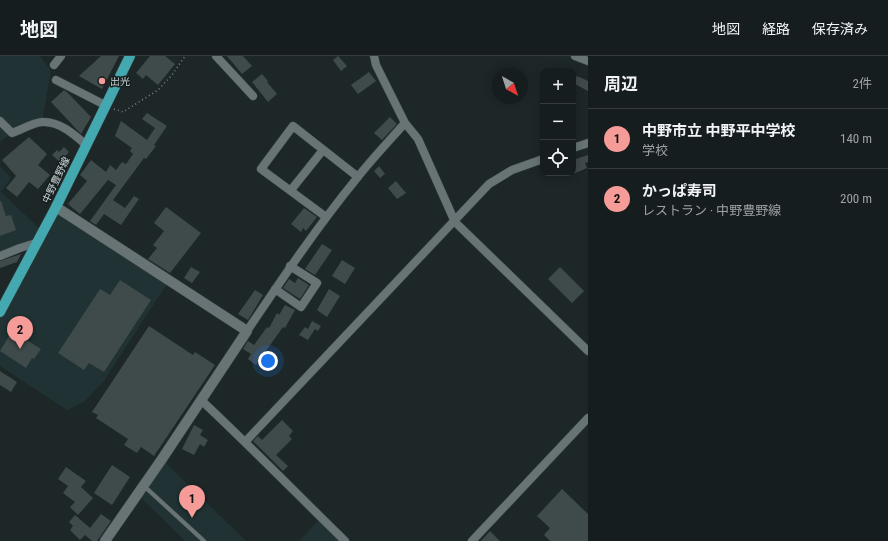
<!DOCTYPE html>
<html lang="ja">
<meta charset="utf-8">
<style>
:root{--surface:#161d1e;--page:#1f2627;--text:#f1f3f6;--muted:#9ea2a4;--line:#353b3c;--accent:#f59b98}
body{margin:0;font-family:"Roboto Condensed","Noto Sans JP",sans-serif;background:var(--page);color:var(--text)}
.controls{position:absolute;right:12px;top:12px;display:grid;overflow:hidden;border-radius:8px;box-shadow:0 2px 10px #0003}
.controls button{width:36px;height:36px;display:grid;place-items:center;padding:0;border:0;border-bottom:1px solid var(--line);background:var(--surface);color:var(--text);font:20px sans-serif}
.compass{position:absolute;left:492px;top:12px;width:36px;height:36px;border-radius:50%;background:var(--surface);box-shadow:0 2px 10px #0003;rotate:141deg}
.you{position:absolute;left:268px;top:305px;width:14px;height:14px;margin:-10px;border:3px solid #fff;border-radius:50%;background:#1a73e8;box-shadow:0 0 0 6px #1a73e833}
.badge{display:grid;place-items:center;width:26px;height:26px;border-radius:50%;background:var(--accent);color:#111;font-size:13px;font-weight:700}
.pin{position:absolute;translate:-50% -33px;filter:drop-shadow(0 1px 2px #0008)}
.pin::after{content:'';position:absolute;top:21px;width:14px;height:12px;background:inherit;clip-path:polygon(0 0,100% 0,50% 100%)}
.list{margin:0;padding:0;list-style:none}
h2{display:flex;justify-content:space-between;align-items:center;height:52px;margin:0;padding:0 16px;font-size:17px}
h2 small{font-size:13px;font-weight:400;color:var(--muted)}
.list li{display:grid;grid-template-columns:26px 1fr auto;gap:12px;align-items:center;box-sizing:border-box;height:60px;padding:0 16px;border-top:1px solid var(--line)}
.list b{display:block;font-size:15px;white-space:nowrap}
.list p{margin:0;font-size:13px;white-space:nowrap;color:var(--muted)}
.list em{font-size:13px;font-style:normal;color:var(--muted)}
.icon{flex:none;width:22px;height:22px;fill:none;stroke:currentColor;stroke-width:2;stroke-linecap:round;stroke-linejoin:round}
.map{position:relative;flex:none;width:588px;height:485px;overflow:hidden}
header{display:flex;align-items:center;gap:24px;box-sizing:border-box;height:56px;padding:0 20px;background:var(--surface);border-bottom:1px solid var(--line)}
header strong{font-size:19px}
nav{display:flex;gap:22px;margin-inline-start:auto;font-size:14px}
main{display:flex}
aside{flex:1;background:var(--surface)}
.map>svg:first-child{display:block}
</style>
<header>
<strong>地図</strong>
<nav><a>地図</a><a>経路</a><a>保存済み</a></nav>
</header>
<main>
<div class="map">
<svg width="588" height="485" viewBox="0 0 588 485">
<rect width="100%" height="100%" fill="#1d2728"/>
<!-- built -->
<path fill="#203233" d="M0,0H40L51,15L42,66L12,77L0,86Z
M0,110L11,122L1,136L42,175L56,151L169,225L103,326L84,346L67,354L0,310V256L35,188L0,200Z
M162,403L246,485H185L137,438Z
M321,462L345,485H299Z"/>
<!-- building -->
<path fill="#3f4a4b" d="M101,0H119L102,33L79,20Z
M150,0H165L175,8L158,29L146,19L143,23L136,17Z
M227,0H243L252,10L242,18Z
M338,0L347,10L341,15L333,4Z
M369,16L376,25L358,38L351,29Z
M262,18L268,25L267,26L277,38L268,46L252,26Z
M577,20L588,25V35L573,27Z
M64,34L68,37L91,61L81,78L51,46Z
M147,57L167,70L154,89L156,90L146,103L144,102L113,144L125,152L134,140L139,143L121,169L104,158L96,169L90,165L116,129L108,124L80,158L68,148L87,125L80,119L91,104L106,116L110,109L116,114L122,106L126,108L133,98L130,95L132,92L115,80L121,65L147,84L155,72L142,63Z
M390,61L397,68L382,84L374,77Z
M29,81L47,98L38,109L50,119L38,133L29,126L17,141L6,132L16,120L2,104Z
M64,91L69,96L60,106L52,99L57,94L59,96Z
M588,99V106L585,107L587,112L573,118V104Z
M379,110L385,118L380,122L374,115Z
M396,125L406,137L397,143L388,132Z
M0,145H1L6,160L11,159L16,174L0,180Z
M166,151L201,177L170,217L148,203L157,192L153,189L164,175L154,167Z
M304,152L317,161L306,175L303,172L301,176L291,168Z
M322,188L332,194L315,219L305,213Z
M21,198L17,206L0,212V205Z
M342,204L355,212L345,228L332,220Z
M191,211L200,216L192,227L184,222Z
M560,211L584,235L572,247L548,223Z
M298,222L309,229L300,243L283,232L289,223L295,227Z
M120,224L151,244L104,316L89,307L84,314L58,297L100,233L110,239Z
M329,233L340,240L327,261L317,254Z
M255,234L263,239L248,264L238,258Z
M285,249L295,254L285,272L283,271L256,309L248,303L251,298L243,293L248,285L254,289L267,271L269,272L277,257L279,259Z
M312,265L321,270L318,275L315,273L308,284L299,279L305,271L308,273Z
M149,270L193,299L195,296L215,309L154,400L141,391L137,397L124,389L128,383L96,362L98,359L92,356Z
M12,275L41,293L34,303L32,302L26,312L0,295Z
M0,315L17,326L11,336L0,329Z
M282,364L293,375L289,380L292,383L276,399L288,410L283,415L253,385L258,380L262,384Z
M194,369L203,374L200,379L208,384L204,391L200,388L194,399L182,393Z
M112,409L130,421L112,449L94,437Z
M66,411L86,425L81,431L93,442L78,459L70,451L75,446L63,437L68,430L58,423Z
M562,433L588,458V485H550L544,479L550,472L537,460Z
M101,458L111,465L97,485H92L85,479L80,484L70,474L73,470L69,466L75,459L90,472Z
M490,475L500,485H481Z"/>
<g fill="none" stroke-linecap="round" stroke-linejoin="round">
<defs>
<path id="service" d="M144,430L204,485"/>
<path id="minor" d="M216,0L253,40
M374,0L376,9L405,67L418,83L455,166L588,295
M575,0L588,5
M54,9L61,0
M56,24L105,49
M0,65L12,77C22,74 31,67 42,66C59,65 74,78 86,89
M573,92L588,87
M291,134L323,94
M326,161L261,113L293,70L358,121
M0,200L20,192L36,187
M275,233L301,251L317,227L290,210
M247,275C282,223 317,171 357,122C372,103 389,85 405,67
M201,344C250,390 297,438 345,485
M246,385L489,128L512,114L543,103
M472,485L588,362"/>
<path id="tertiary" d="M56,151L247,275L162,403L105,485"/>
<path id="primary" d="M0,256L56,151L130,0"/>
</defs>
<!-- service casing -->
<use href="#service" stroke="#3a4344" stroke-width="5"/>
<!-- minor casing -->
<use href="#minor" stroke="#3a4344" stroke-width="9"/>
<!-- tertiary casing -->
<use href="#tertiary" stroke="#3a4344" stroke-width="11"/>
<!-- primary casing -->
<use href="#primary" stroke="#3a4344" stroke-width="11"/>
<!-- path -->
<path stroke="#7c8485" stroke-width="1.5" stroke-dasharray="1 3" stroke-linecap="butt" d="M114,53L123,56L158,34L172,19L185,0"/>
<!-- service -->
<use href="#service" stroke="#677374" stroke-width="4"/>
<!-- minor -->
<use href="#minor" stroke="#677374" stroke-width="8"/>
<!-- tertiary -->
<use href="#tertiary" stroke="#677374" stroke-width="10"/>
<!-- primary -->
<use href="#primary" stroke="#43a8af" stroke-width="10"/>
</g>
<!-- markers -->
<circle fill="#f59b98" stroke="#141e1f" stroke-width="1.5" cx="102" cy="25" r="4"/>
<g text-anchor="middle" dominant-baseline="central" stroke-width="3" stroke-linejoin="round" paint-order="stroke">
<!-- poi labels -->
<g font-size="10" fill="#cdd3d4" stroke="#141e1f" text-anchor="start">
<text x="110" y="25">出光</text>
</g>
<!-- street labels -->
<g font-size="10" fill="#cdd3d4" stroke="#141e1f">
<text transform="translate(56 124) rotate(-64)">中野豊野線</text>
</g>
</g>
</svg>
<div class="controls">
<button>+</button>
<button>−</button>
<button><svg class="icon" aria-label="locate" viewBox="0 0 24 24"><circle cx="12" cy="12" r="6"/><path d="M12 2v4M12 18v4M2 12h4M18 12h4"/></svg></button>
</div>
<svg class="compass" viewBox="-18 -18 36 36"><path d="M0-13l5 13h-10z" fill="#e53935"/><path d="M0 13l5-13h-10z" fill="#9ea2a4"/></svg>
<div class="you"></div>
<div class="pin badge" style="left:192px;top:462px">1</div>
<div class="pin badge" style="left:20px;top:293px">2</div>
</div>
<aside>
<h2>周辺<small>2件</small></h2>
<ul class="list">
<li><span class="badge">1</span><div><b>中野市立 中野平中学校</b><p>学校</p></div><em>140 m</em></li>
<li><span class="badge">2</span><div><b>かっぱ寿司</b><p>レストラン · 中野豊野線</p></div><em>200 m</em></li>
</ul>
</aside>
</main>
